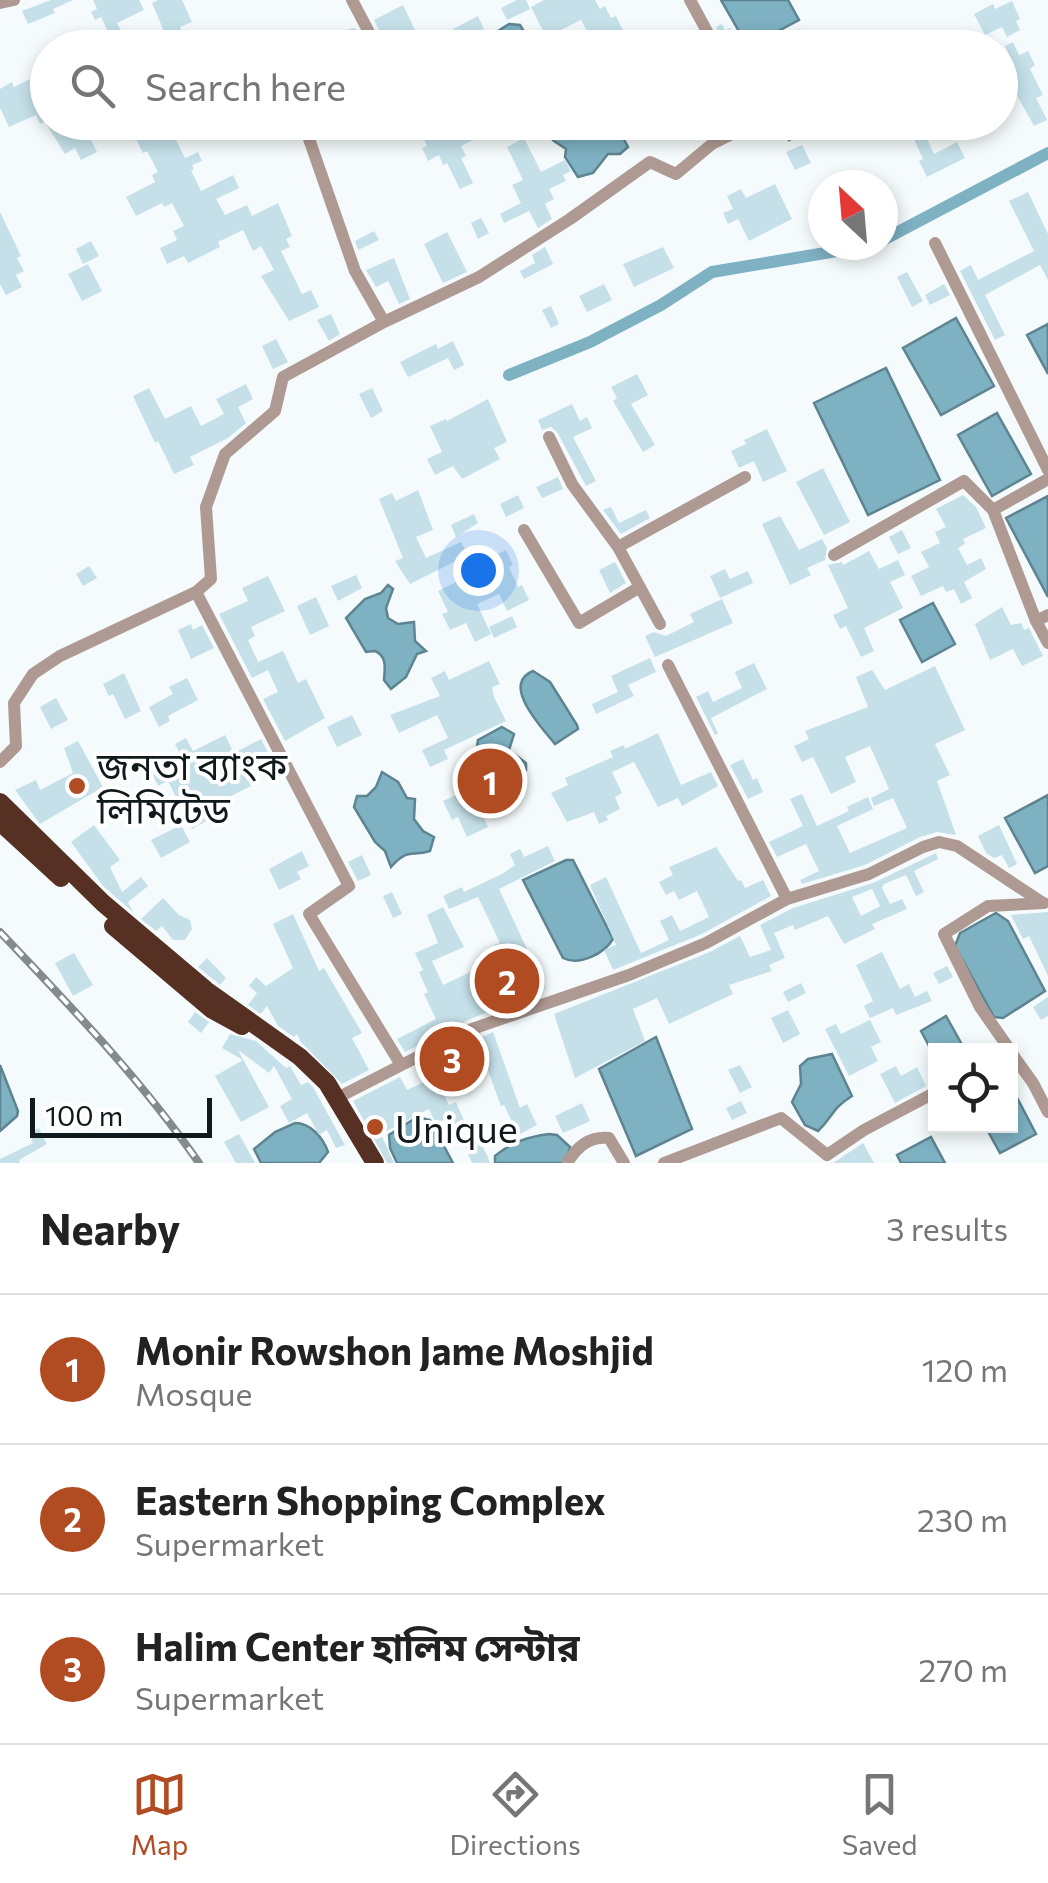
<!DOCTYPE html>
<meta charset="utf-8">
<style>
:root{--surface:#fff;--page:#f2f2f2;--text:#222;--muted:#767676;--line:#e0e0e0;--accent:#b14b22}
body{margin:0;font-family:Commissioner,"Noto Sans Bengali",sans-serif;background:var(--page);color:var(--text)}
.controls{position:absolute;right:30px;bottom:30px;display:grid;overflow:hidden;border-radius:0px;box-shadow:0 5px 15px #0003}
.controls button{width:90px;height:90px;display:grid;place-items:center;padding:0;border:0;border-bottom:2px solid var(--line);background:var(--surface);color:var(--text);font:50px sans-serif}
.compass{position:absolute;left:808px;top:170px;width:90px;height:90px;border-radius:50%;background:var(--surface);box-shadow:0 5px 15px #0003;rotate:334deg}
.scale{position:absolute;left:30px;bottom:25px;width:182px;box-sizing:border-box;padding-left:10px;border:5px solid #101a1d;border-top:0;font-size:28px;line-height:35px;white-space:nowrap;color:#101a1d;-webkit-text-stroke:8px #fff;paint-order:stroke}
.you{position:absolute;left:478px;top:570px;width:35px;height:35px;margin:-25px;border:8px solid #fff;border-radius:50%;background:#1a73e8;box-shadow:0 0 0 15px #1a73e833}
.badge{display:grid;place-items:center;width:65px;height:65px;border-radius:50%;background:var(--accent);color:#fff;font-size:32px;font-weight:700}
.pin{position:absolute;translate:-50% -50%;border:5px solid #fff;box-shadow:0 2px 10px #0006}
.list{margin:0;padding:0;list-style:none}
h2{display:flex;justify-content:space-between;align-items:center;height:130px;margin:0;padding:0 40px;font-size:42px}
h2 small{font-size:32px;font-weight:400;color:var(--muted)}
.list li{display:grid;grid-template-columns:65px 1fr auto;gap:30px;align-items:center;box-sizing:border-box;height:150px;padding:0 40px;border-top:2px solid var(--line)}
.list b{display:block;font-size:38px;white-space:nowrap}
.list p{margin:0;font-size:32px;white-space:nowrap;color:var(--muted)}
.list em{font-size:32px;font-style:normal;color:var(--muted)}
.icon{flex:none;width:55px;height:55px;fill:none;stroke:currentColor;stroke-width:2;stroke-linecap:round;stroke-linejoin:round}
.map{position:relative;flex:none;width:1048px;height:1163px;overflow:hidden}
.search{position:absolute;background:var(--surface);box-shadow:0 5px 15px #0003;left:30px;right:30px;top:30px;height:110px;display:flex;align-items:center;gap:25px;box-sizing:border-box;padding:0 35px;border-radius:55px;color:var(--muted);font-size:38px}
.sheet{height:580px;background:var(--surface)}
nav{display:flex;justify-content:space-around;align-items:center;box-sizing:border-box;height:140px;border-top:2px solid var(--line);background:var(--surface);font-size:28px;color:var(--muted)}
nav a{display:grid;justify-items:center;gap:5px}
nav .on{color:var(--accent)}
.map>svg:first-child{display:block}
</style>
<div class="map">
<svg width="1048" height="1163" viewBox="0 0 1048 1163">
<rect width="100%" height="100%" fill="#f5fbfc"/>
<!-- water -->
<path fill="#7eb1c2" stroke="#5d8490" stroke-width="2.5" d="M721,0H788L799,20L748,47Z
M509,24L520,25L528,38L527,47H499L496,41L498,31Z
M537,123H615L628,147L620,154H608L593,173L578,177L565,157L566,149L554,141Z
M780,123H823L789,140Z
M956,318L994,386L941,415L903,348Z
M1048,324V374L1027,335Z
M886,368L940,480L868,515L814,403Z
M997,413L1031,474L992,496L958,435Z
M1048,496V597L1006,518Z
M388,585L393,589L386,608L388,618L398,624L414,622L415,641L426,651L417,654L406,677L391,689L384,680C385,668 387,656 375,651L366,652L346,618L365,599L381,593Z
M933,603L955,644L922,662L900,620Z
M533,671L550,682L577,725L578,729L555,744C542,728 500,684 533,671Z
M502,727L514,734L509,750L526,763V770L522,774H510L507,778L498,765L483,767L475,760L478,740Z
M382,772L398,782L407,798L415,799L414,819L423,831L434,837L430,851C411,857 407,848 391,867L385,851L375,842L354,807L357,796H367L376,787Z
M1048,795V866L1035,873L1005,818Z
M566,860H573L613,939C604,954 579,966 563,958L523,880Z
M996,913L1008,921L1045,991L1003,1018L994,1017L955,946L960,933Z
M946,1016L965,1050H936L935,1057L921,1031Z
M656,1037L692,1129L636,1156L599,1069Z
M832,1054L852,1096C831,1109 834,1116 818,1131L805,1125L792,1102L801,1084L800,1066L808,1059Z
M0,1065L18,1111L17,1116L0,1131Z
M1013,1090L1036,1134L1000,1153L985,1126H1010Z
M417,1117L430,1120L453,1163H397L390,1148L389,1135Z
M295,1123C311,1123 323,1138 328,1152L319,1163H261L254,1149L275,1132Z
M549,1134L557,1135L570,1147L567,1159L561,1163H495V1156C512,1142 527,1137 549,1134Z
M931,1137L945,1163H901L897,1155Z"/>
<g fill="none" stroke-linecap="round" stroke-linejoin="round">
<!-- canal -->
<path stroke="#7eb1c2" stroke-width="12" d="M883,240L1048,153
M509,375L590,342L661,305L712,272L873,245"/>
</g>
<!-- building -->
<path fill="#c5e0e9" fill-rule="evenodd" d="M51,0H73L53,9L55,13L28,24L22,11Z
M93,0H139L144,10L117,23L121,31L110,36L101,17L95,20L91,12L97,9Z
M158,0H182L192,22L180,27L187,42L171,48L152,3Z
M517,0H526L530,9L507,20L501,8Z
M544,0H595L600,9L605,6L611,18L616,16L626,37L604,48H596L581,20L559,31L567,48H548L544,41L547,39L531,7Z
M1012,1L1020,19L1016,21L1020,30L1007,37L1002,27L985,35L974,14L993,4L995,9Z
M403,5L417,34L382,48L380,32L374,20Z
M478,16L484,29L459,41L453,29Z
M722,24L725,31L730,28L737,43L727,48L716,27Z
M352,28L356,29L362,43L352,48H312Z
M800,29L809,48H762Z
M674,35L680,48H649Z
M1013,42L1019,55L1028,51L1035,65L1030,69L1043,95L1036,98L1047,120L1034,126L1000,65L1010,57L1005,46Z
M48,70V120L40,124L36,115L9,127L0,108V89L12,82L14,87Z
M45,122H95L101,135L91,140L97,152L81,160L75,148L65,154Z
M130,122H207L175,138L185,158L198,152L202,161L192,165L194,169L191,170L201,191L233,175L239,188L216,199L225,215L247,205L252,216L278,203L292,236L286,239L290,247L281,251L302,294L311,290L319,307L289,321L261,276L274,270L261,246L253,251L243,230L218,242L220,247L188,263L184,256L167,264L160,248L177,240L173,231L184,226L172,203L164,207L162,203L136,216L126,197L155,182L152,175L158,172L147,151L143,153L136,139L133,141Z
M416,122H449L453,132L473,122H494L472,133L475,139L461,146L466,156L461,158L473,183L460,189L447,163L443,165L439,155L428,161L422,148L427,146Z
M906,122H919L934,154L957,142L965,158L927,177L919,161L923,159Z
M524,138L541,172L565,160L571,171L563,175L566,181L549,189L554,199L545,204L552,219L538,228L529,211L504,223L500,214L521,203L512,185L523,180L507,147Z
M802,145L811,163L795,170L786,152Z
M775,184L792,219L749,241L738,219L728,224L723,213L733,209L727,196L741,189L746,198Z
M1028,192L1048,234V280L1040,265L985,295L1005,335L995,340L960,271L971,265L978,280L1034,251L1009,201Z
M0,212L21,256L17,258L24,271L16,275L22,287L6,295L0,284Z
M481,218L489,233L478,239L471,223Z
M374,231L379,240L358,250L355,241Z
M447,232L467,272L443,283L424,244Z
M91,241L99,256L83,264L76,249Z
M545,247L553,264L524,279L520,271L535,263L532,255Z
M663,247L674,268L634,287L623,264Z
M394,258L410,299L399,304L388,281L376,287L366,270Z
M88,264L102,291L82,301L68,274Z
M907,272L923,301L912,307L897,277Z
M604,284L612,300L587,312L579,296Z
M944,284L950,295L930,305L925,295Z
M551,306L559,324L551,328L542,310Z
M331,314L340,334L329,341L317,320Z
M276,339L288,362L273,369L262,346Z
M453,341L464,365L454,370L448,358L408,377L400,362L436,344L438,349Z
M637,374L648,395L631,404L655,445L643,452L613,401L617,398L611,387Z
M246,384L253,399L238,407L246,423L228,438L190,457L194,465L174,474L158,441L155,443L133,396L149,388L165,419L191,406L201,426L224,414L216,399Z
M372,388L383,411L371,418L359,394Z
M488,399L507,442L494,448L500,459L462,479L453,466L435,475L427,459L442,452L430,426L446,419L447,421Z
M572,404L580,421L587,417L592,428L573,437L596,481L586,486L557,432L551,427L542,430L538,420Z
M767,429L787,471L763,482L754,461L739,468L731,451L746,444L744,440Z
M823,468L850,522L824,535L796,482Z
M558,477L563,489L542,498L536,487Z
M418,490L433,530L416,537L426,558L461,542L468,555L410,584L395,561L403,558L379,499L392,493L396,501Z
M518,495L524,508L506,517L500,504Z
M963,495L976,507L986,528L963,539L965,544L958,548L967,565L981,558L986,569L964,582L972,598L961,604L954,589L946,592L943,586L921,596L911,576L929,567L921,552L940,543L935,532L946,527L936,509Z
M611,507L619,523L646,510L650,518L621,534L603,510Z
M474,514L478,523L456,537L451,525Z
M780,516L799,550L822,539L827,548L825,560L807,568L811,575L790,585L762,524Z
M902,530L911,548L898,554L889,537Z
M506,550L513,565L509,567L518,587L522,585L529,600L507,611L499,594L477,604L491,634L475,642L466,623L450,630L442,614L448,612L438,591L468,576L465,570Z
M869,551L879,569L898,560L905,575L890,582L903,608L864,628L874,651L861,657L846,626L840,629L833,615L848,608L828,565L842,562L843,565Z
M615,562L626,583L610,593L599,570Z
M89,566L97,578L83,586L76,574Z
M725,569L730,579L748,571L753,583L720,598L710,576Z
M356,575L362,588L338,601L331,586Z
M268,576L285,611L251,627L255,636L248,640L258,662L283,651L298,683L306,679L325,718L285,741L263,699L278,692L268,670L252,678L219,614L248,601L242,588Z
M316,597L329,626L310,635L297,606Z
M722,599L733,623L655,657L645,636L654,632L666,636L694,622L690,614Z
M1002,607L1011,625L1021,623L1024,630L1029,628L1043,656L1022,666L1013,649L990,660L975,624Z
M512,616L517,627L494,638L489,627Z
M191,624L193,630L202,625L214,648L191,659L178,630Z
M650,658L656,672L628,685L634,696L596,714L592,704L618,692L611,676Z
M489,661L500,684L492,687L494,697L506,721L444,750L448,759L430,767L422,750L448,738L437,715L399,733L390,715L440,696L431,678L445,671L449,680Z
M754,663L767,689L711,718L718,734L715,735L696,697L708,691L713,702L742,688L735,672Z
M935,666L965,730L935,744L950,775L937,781L956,835L937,832L920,837L865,865L802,884L800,880L819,871L806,844L777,857L769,842L803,826L790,799L802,794L817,826L849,811L847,807L868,797L873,809L837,826L850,853L907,828L893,798L874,806L871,798L889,789L870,746L845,757L856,782L831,794L813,757L802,762L794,746L809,739L805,731L868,707L856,677L872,670L885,690Z
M124,673L141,711L125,719L113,694L109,696L103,684Z
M187,678L198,700L168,716L170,721L159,727L149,707L173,694L169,687Z
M56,698L68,720L51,729L40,707Z
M352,715L362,735L337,747L327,727Z
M658,733L681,785L711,772L718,786L682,806L678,798L658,807L634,762L612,772L622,793L615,797L620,809L606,816L608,820L599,824L594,812L567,822L551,793L568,785L565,778L613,757L610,751L624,745L625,749Z
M225,735L234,753L261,739L272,760L244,774L251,786L223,800L228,809L192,829L168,781L158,786L153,775L183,760L175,744L186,738L193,751Z
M78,741L103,787L40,824L15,790L36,780L40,790L73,773L64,748Z
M743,759L753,780L757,778L763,792L748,799L730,765Z
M498,767L506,785L475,799L488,827L467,837L458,817L452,820L443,801L478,785L475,778Z
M94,825L120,860L110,867L122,892L141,877L148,886L128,902L133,912L103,886L71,842Z
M181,825L190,842L161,858L151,840Z
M999,825L1017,864L1009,868L1002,855L994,858L986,853L978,836Z
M548,846L555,861L499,889L545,988L468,1020L405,1052L397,1039L436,1019L424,994L428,992L419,972L423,970L415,953L438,943L427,915L443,907L464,947L432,961L443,985L500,958L494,945L500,943L478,897L449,909L443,896L462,887L464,892L502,874L515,865L510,854L520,849L524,857Z
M716,847L738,881L741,880L745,888L763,880L771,896L702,934L613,970L604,950L616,945L590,885L606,877L641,953L669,940L660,921L672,915L680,931L709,917L697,891L679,900L674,891L666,895L659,882L673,875L669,867Z
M302,851L309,866L297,872L301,879L279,890L269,869Z
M936,853L938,859L914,871L924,892L916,896L906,875L884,884L882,888L890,904L902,899L907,909L872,924L875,929L844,944L828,916L795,930L793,925L774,933L785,958L769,965L772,971L729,985L733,994L669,1024L657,998L633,1009L645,1041L575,1078L554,1014L710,952L740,936L750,957L771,950L760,925L793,908L873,883ZM872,889L880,906L861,916L852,897Z
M362,855L371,875L358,881L348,862Z
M392,892L402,914L393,918L383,896Z
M163,898L179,915L190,920L192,929L185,940H173L162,926L156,931L141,919Z
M1048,912V976L1029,936L1023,939L1011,915Z
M293,914L319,971L324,968L362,1033L352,1038L369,1070L342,1084L301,1042L297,1034L294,1037L278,1026L267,1006L261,1014L248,1005L257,993L249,986L256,977L266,986L293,968L273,924Z
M882,952L900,989L909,984L915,997L927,991L932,1001L896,1015L893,1008L870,1018L864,1006L873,1001L856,965Z
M74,953L93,985L73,996L55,963Z
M207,958L226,978L220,985L198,967Z
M947,966L953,977L939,984L933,973Z
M801,983L806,993L788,1002L783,992Z
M1048,997V1016L1041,1020L1033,1007Z
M788,1010L800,1034L783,1043L771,1018Z
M195,1012L209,1022L201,1033L188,1022Z
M870,1020L881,1042L871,1047L878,1061L849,1076L825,1029L836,1024L841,1034Z
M493,1032L520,1108L527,1104L537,1125L518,1135L504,1105L501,1106L482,1054L441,1076L432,1060Z
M230,1034L256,1041L286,1068L290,1066L301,1085L308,1082L313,1087L345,1145L336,1148L327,1130L319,1135L307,1113L289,1123L280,1106L292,1099L274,1066L269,1073L238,1050L269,1107L241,1122L215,1076L243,1060L222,1048Z
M740,1065L752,1087L740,1093L728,1070Z
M896,1066L901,1076L917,1067L926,1086L895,1103L880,1074Z
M400,1077L407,1090L435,1077L449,1105L456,1102L466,1125L453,1131L446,1119L436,1124L429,1109L381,1134L394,1163H387L353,1101Z
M741,1101L747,1113L732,1120L726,1108Z
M582,1103L590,1121L563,1133L555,1116Z
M39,1128L47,1144L19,1160L20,1163H0V1159L33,1143L29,1133Z
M239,1134L255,1163H236L224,1142Z
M479,1140L487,1155L490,1163H472L465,1147Z
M863,1143L874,1163H833Z"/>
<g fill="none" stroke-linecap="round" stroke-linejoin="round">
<!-- minor -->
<path stroke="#ae9a92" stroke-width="12" d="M352,0L371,36L372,48
M690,0L716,48
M0,3L14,0
M308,136L355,271L384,322L283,377L275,411L225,454L206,507L211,579L196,592L349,886L309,914L401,1065
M935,243L1048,470
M384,322L479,277L570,219L650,162L676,174L712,144L756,122
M549,437L572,484L618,547L660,624
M993,510L1048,479
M524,530L579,623L640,587
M618,547L745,477
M834,555L964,481L993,510L1036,621
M1048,615L1036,621L1048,643
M668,665L787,899
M0,762L16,746L14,703L33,674L60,656L196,592
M1010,1050L980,1007L944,934L988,906L1044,903
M1010,1051L1033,1083L1048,1112
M339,1097L472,1029L629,975L706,943L787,899L869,874L923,847L939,842L957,846L1043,903
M567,1163C577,1147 589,1136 609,1138L624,1163
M664,1163L781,1118L827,1155L864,1130L936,1092"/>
<!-- highway -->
<path stroke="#563123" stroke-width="18" d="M0,802L103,903L206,990L300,1057L327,1083L375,1163
M0,822L61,878
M113,926L211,1009L242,1026"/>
<defs>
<path id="rail" d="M0,932C70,1006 141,1079 199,1163"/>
</defs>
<!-- rail casing -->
<use href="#rail" stroke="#838b8d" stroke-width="8"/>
<!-- rail -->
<use href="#rail" stroke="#fff" stroke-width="4" stroke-dasharray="11" stroke-linecap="butt"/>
</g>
<!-- markers -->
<g fill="#b14b22" stroke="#fff" stroke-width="4">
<circle cx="77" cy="786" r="10"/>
<circle cx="375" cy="1127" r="10"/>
</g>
<g text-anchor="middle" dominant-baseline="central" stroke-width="8" stroke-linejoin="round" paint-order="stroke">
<!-- poi labels -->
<g font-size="38" fill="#101a1d" stroke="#fff" text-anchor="start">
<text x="97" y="764">জনতা ব্যাংক<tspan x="97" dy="44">লিমিটেড</tspan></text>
<text x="395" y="1127">Unique</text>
</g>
</g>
</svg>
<div class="controls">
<button><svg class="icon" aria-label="locate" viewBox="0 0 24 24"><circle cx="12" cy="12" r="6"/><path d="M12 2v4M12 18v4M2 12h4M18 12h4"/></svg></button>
</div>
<svg class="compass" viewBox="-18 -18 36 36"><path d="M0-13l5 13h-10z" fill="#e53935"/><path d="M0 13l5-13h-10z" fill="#767676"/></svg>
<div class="scale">100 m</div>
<div class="you"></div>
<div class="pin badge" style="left:490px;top:781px">1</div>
<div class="pin badge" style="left:507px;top:981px">2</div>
<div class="pin badge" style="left:452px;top:1059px">3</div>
<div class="search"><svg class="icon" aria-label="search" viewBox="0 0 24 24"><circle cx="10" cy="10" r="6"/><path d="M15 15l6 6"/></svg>Search here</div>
</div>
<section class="sheet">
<h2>Nearby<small>3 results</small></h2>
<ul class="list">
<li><span class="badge">1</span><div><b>Monir Rowshon Jame Moshjid</b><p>Mosque</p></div><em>120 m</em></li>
<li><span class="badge">2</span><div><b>Eastern Shopping Complex</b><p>Supermarket</p></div><em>230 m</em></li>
<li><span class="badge">3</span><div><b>Halim Center হালিম সেন্টার</b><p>Supermarket</p></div><em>270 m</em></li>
</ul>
</section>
<nav>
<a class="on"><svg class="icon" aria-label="map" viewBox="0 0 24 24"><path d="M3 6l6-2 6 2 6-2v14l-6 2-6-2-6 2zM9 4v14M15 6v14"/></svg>Map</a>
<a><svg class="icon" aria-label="directions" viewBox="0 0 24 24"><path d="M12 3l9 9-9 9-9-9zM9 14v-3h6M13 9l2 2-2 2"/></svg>Directions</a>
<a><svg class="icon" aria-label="saved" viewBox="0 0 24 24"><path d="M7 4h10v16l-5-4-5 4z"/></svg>Saved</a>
</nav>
